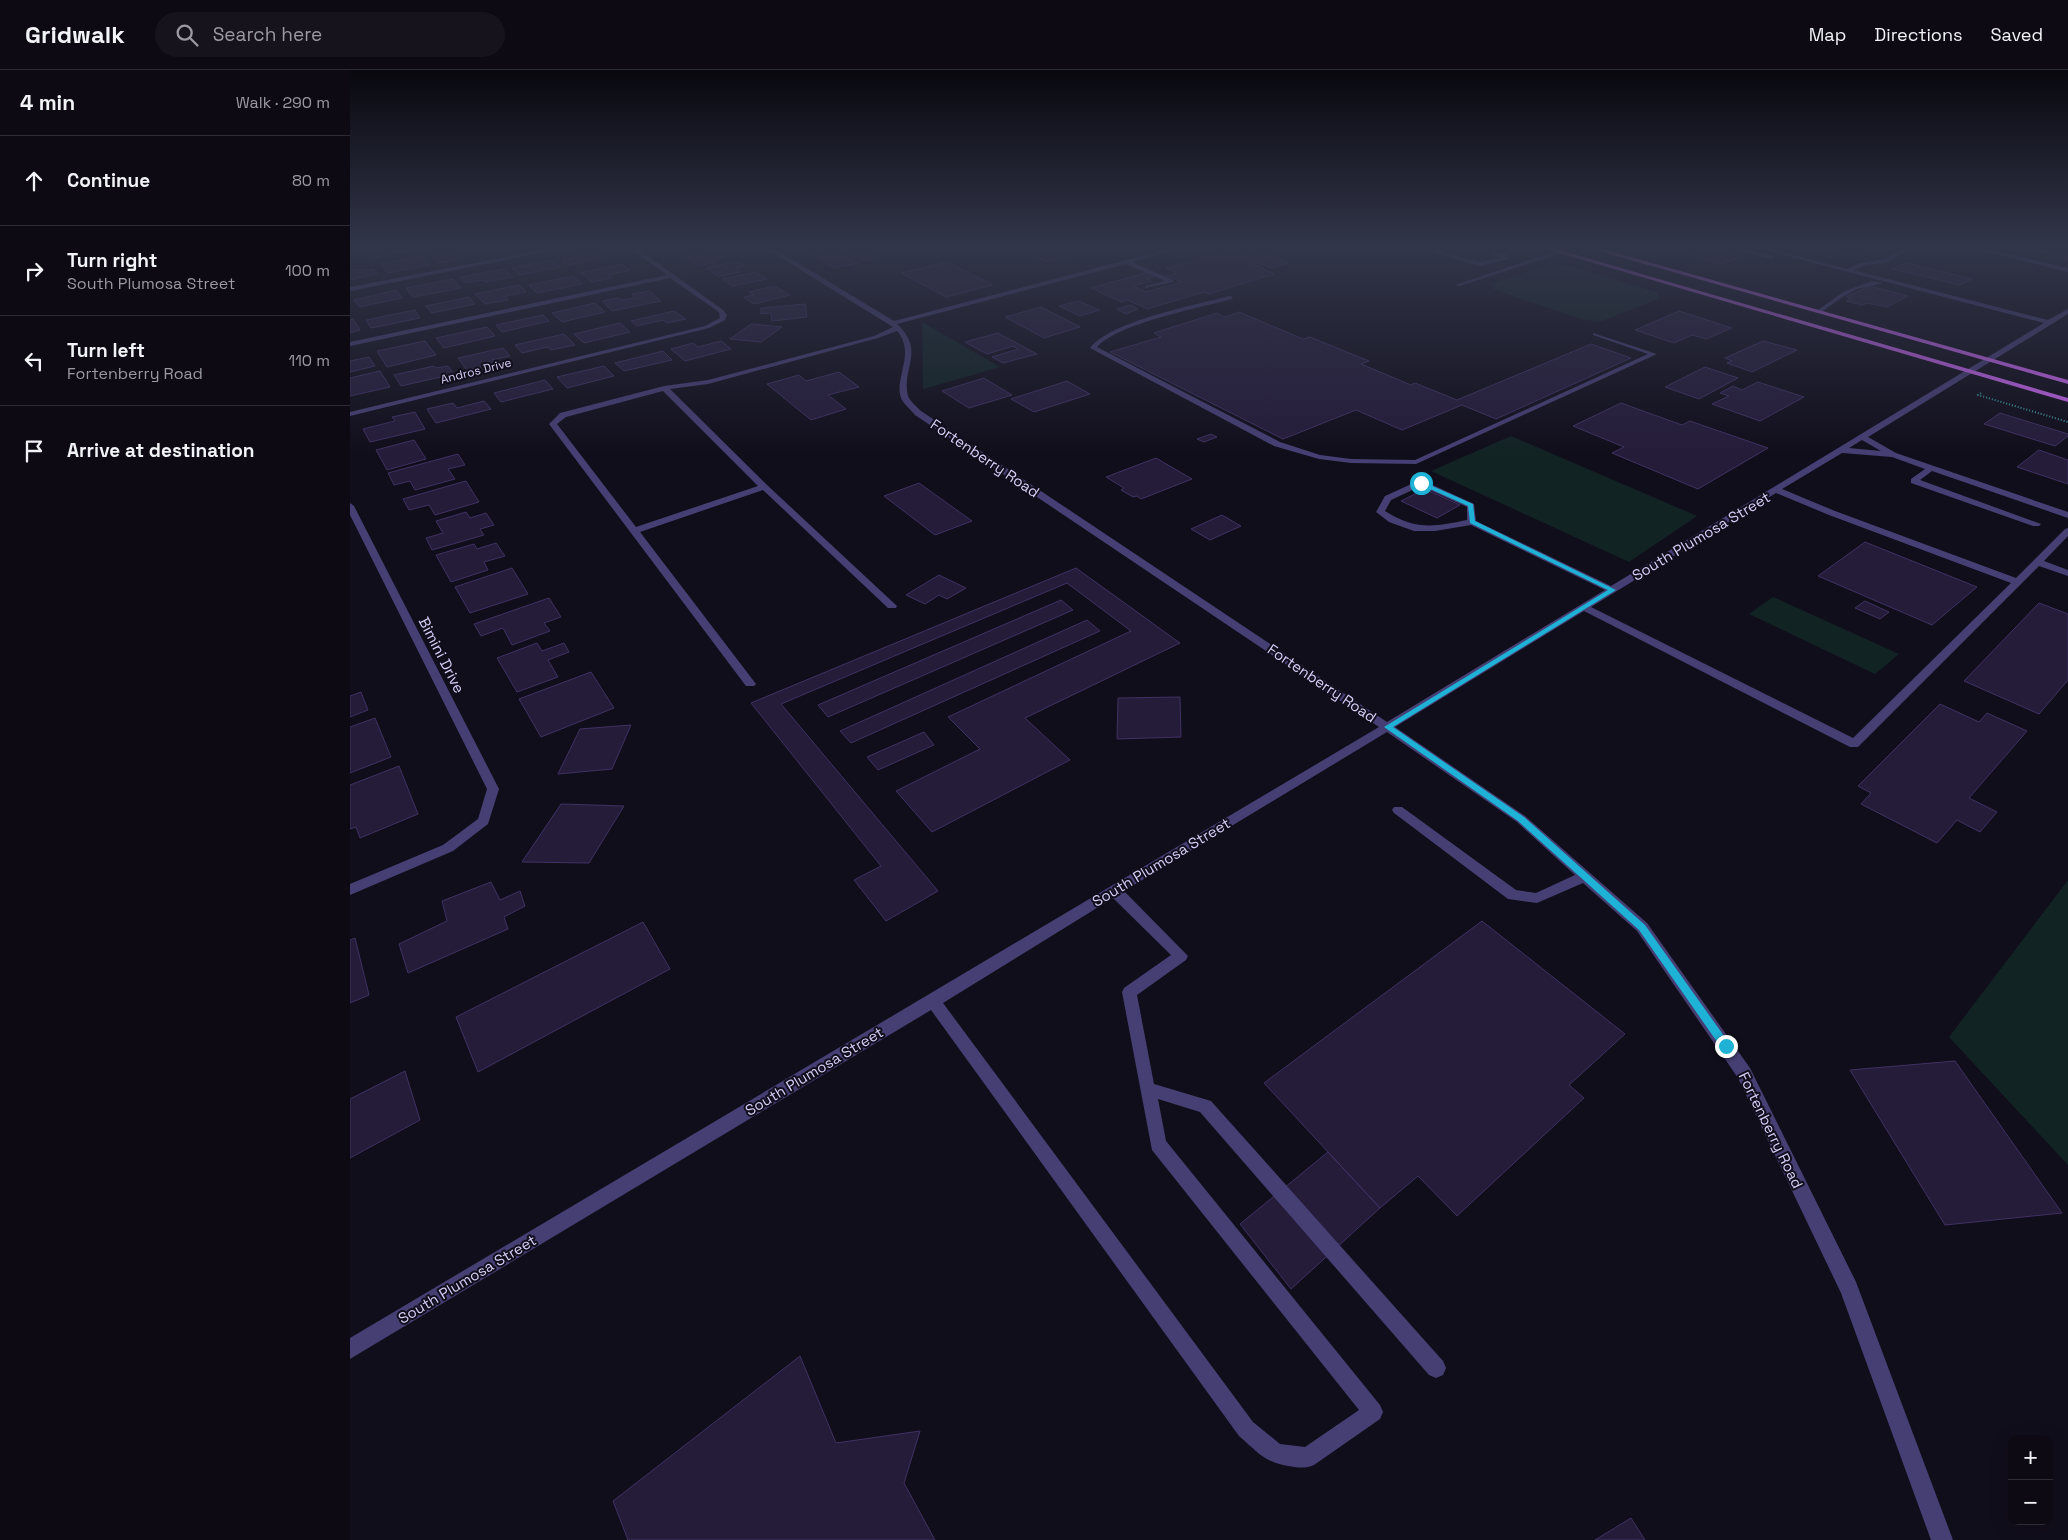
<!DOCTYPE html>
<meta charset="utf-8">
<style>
:root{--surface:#0d0a14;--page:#16131d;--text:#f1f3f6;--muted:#9a9aa0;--line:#2d2b34}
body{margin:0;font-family:"Space Grotesk",sans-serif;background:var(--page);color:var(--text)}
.controls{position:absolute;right:15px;bottom:15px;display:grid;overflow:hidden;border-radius:10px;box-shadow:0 5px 20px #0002}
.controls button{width:45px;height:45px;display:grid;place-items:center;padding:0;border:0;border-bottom:1px solid var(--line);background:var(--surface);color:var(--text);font:25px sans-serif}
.stop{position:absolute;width:15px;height:15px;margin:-11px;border:4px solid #1db2d6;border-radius:50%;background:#fff}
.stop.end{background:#1db2d6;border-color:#fff;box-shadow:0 1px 5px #0008}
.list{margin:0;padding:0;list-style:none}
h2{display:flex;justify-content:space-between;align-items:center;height:65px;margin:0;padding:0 20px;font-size:21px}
h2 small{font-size:16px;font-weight:400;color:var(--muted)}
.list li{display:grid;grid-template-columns:32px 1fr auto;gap:15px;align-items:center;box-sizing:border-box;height:90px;padding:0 20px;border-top:1px solid var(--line)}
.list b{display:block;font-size:19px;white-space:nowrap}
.list p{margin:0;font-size:16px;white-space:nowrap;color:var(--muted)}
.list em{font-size:16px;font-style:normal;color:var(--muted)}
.icon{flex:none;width:28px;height:28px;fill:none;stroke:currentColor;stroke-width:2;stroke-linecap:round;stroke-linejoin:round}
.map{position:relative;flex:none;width:1718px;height:1470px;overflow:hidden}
header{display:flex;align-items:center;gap:30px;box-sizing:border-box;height:70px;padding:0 25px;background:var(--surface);border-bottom:1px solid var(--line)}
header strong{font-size:24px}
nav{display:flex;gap:28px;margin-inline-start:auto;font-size:18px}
.search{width:350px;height:45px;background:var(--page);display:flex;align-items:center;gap:12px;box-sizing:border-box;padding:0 18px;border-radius:28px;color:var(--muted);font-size:19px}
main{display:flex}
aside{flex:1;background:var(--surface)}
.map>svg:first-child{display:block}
</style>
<header>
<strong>Gridwalk</strong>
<div class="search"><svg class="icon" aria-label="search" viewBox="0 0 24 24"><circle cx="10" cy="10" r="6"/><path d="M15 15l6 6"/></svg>Search here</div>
<nav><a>Map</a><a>Directions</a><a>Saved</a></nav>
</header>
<main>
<aside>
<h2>4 min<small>Walk · 290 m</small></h2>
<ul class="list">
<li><svg class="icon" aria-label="ahead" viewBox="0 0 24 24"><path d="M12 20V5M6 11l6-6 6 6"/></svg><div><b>Continue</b></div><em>80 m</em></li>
<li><svg class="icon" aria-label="right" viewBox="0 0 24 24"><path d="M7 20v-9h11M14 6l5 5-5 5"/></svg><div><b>Turn right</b><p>South Plumosa Street</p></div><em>100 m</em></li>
<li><svg class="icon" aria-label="left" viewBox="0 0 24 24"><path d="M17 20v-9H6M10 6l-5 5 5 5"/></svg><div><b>Turn left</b><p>Fortenberry Road</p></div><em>110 m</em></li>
<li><svg class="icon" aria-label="arrive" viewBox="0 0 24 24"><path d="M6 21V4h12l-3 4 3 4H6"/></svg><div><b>Arrive at destination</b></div></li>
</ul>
</aside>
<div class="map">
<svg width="1718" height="1470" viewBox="0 0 1718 1470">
<rect width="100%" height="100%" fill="#110e1b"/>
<!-- green -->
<path fill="#122324" d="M1200,194L1215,195L1306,222L1310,228L1252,251L1235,250L1143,219L1141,214Z
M572,252L650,297L573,319Z
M1161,366L1347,446L1279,492L1081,401Z
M1423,527L1549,584L1525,604L1399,544Z
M1718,810V1095L1599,967Z"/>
<!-- water -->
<path fill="#14203e" d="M1469,179H1535C1513,188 1490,190 1469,179Z"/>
<!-- building -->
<path fill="#251c3a" stroke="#403163" d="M21,179L33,180H64L21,188L16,180Z
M118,179H122L126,183L113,186L115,188L89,193L83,186Z
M367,179L377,182L369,184L374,187L363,190L367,192L348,196L334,186Z
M469,179H475L484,184L466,188L456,182Z
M531,179H546L553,182L536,186L525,181Z
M669,179H747V180L697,192Z
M1347,179H1368L1392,186L1372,194L1335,184Z
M901,180L905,181L939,193L922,198L888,186Z
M1704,180L1710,182L1718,181V191L1691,182Z
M245,181L253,188L217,195L212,190L224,188L222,186Z
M518,181L529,187L512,191L501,185Z
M872,183L892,191L896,190L924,204L859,224L854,222L797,239L778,230L771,232L741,218L795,203L803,207L797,208L802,211L783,216L796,222L832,212L817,206L827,203L816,198Z
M491,184L508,193L485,198L469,189Z
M72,187L80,195L38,203L31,194Z
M201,190L210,197L170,205L162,198Z
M386,191L395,196L386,198L391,202L369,207L356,198Z
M597,192L643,215L596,227L551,203Z
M1556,193L1622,209L1610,215L1542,199Z
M272,194L280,200L258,205L262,208L242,212L231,203Z
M13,199L14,201L23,199L27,204L0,210V201Z
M154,199L163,207L135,212L133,210L115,213L110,207Z
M406,202L417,209L382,216L372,209Z
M223,206L232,214L187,223L179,215Z
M103,209L111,218L63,227L56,218Z
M169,215L176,222L155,226L158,230L135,234L125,224Z
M424,216L440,225L404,234L394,227L404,225L399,222Z
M1520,216L1558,226L1537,237L1518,233L1512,235L1496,231L1501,228L1496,227Z
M46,220L52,228L9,237L4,230Z
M299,221L311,231L262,241L252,231L268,228L271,230L285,228L282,224Z
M119,227L125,234L82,243L76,236Z
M728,231L750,240L730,246L709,236Z
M245,233L255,242L212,252L202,243Z
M455,234L457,247L422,251L421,243L411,244V238Z
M781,235L788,239L776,244L767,239Z
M691,237L730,257L694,268L655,247Z
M65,240L70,248L21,258L16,250Z
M324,241L336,249L317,253L313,250L287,256L281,251Z
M1329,241L1382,258L1356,269L1342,265L1324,273L1285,260Z
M889,242L953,269L960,267L1019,291L1011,294L1061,315L1065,313L1107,330L1241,274L1281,288L1146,349L1112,335L1052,360L1006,340L933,369L760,282L811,267L804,263L867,243L875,247Z
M193,245L199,251L152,262L146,255Z
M3,249L10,260L0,263V250Z
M270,253L280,262L234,273L224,264Z
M401,254L432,257L411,272L380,269Z
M137,257L145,266L94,278L86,268Z
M648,263L687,284L653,293L642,287L668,279L663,276L637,284L615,272Z
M214,264L225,275L201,280L197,277L172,283L165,275Z
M75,271L86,285L37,297L27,281Z
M371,271L381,279L335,291L321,279L343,273L348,277Z
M1413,271L1447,280L1402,302L1377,293L1382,291L1375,288Z
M153,278L160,286L142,290L145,294L117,300L108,288Z
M313,281L322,290L274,301L265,293Z
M19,287L25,296L0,302V291Z
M84,296L86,298L98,296L104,304L51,316L44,305Z
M254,296L264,306L217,318L207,307Z
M1355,297L1388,308L1349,329L1315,317Z
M30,301L40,317L0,326V308Z
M489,302L509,317L478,325L496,339L461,350L417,314L449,305L456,311Z
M634,308L662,325L619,338L592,321Z
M195,310L203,319L151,332L144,323Z
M717,311L740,324L684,342L661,329Z
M1408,312L1454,327L1410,351L1362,334L1379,326L1370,323L1383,316L1392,320Z
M134,331L141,339L86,353L77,339L103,333L107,338Z
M1271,333L1332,355L1340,351L1418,378L1348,419L1262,383L1274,377L1223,356Z
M65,342L75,359L20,372L13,359L45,351L42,347Z
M1650,343L1718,364V366L1705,376L1634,354Z
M861,364L867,367L854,372L847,369Z
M64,370L76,389L37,400L26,380Z
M1689,380L1718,390V414L1667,397Z
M108,384L115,395L98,399L105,409L65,420L60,411L44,415L38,403Z
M806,388L842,409L791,429L787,426L783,427L771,420L774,418L756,407Z
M116,411L129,432L85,445L79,435L59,440L53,429Z
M569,413L622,451L585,465L534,426Z
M1075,419L1110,435L1087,448L1051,431Z
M116,442L120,448L136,443L144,455L130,459L134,465L82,480L76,468L93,463L86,451Z
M872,445L891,456L860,470L841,459Z
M1515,472L1627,517L1582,555L1468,506Z
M146,473L155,486L134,492L138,500L101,512L86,485L124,474L127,479Z
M162,498L178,524L120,543L105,517Z
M726,498L830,573L675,648L720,690L582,762L546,721L630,679L598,647L781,561L717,513L431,634L588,821L536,851L504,810L531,796L401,633Z
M589,505L616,518L597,529L589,525L575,534L556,525Z
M199,528L211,547L194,553L200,561L162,575L153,558L131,566L124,554Z
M711,530L723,540L478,647L468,635Z
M1515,531L1539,542L1530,549L1505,538Z
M1689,533L1718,544V610L1689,644L1614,611Z
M737,550L750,561L501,673L490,661Z
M187,573L192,581L214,573L219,582L198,590L208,607L167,622L147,588Z
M241,602L264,638L191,667L169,629Z
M11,622L18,640L0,647V626Z
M830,627L831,667L767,669L768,628Z
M1590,634L1629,652L1637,643L1677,661L1619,728L1647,742L1630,762L1607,750L1587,773L1511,734L1521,723L1508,716Z
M25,648L41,687L0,703V657Z
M281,655L262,699L208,704L230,659Z
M574,662L584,675L528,700L517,687Z
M49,696L68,744L10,768L6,757L0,759V715Z
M211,734L274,736L239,793L172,792Z
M141,812L150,830L170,821L175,836L154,847L158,859L58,903L49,874L97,851L92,831Z
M1132,851L1275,964L1219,1015L1234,1028L1107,1146L1068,1106L1030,1138L914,1013Z
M293,852L320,899L128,1002L106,947Z
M5,868L19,925L0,933V870Z
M1605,991L1712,1143L1595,1155L1500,1000Z
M55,1001L70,1050L0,1088V1029Z
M978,1082L1030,1138L941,1219L890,1154Z
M450,1286L486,1373L570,1361L554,1413L585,1470H278L263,1431Z
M1281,1448L1295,1470H1245Z"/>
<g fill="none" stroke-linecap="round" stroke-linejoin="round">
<!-- minor-tunnel -->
<path stroke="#2f2b3c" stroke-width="6" stroke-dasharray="6 3" stroke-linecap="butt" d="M1132,179L1144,183"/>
<!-- path -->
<path stroke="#3c9c9f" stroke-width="2" stroke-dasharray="1 2" stroke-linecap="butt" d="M1631,323L1628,325L1718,352"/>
<!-- minor -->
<path fill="#463f74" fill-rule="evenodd" d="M197,179H211L0,221V217Z
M281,179H288L373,240L377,245L375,250L359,258L0,346V342L355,256L370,248L369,242L320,208L0,276V272L317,205Z
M417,179H425L544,251L818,179H829L782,192L823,210V212L795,218V216L815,211L776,194L547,254C576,281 551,298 558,326C560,331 567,337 571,341L1037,652L1255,520L1121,455L1085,461H1064L1039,452L1026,442L1035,426L1068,411H1074L1124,434L1126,451L1261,516L1694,253L1410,179H1421L1497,199L1510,193L1535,189L1552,179H1560L1538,192L1513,196L1503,200L1698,250L1718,239V244L1518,367L1546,383L1718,442V448L1582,401L1570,410L1691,454L1689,456H1683L1561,413V409L1575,399L1542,387L1492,383L1432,419L1485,441L1666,508L1715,459L1718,458V466L1694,491L1718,500V506L1689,496L1508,677H1500L1234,541L1045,657L1175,746L1297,853L1400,998L1506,1212L1603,1470H1581L1491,1223L1388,1008L1287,861L1233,813L1187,833L1158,829L1044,743L1042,740L1044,737H1052L1166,820L1186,823L1225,805L1167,752L1037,662L774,821L838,886L836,890L787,925L804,1014L861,1031L1093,1291L1096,1298L1093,1305L1086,1308L1079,1305L850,1042L808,1029L816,1071L1030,1335L1033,1342L1030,1349L964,1395C957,1398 952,1398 944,1397C915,1393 911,1385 889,1366L581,940L0,1289V1268L1029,657L565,345C561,340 555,335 552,330C542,311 567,283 547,261L528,268L358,314L320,319L417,415L547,536L546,538H538L413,420L290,462L406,614L404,616H396L199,354L210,343L314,316L358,310L524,266L543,257ZM313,321L408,416L286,457L207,354L216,347ZM1512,370L1531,381L1499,378ZM1071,416L1117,437V450C1084,457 1065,460 1035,441L1041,430ZM1426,423L1479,445L1661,513L1503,668L1241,537ZM763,828L821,885L774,918L772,922L802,1080L1009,1340L955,1377L930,1374L903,1352L593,933Z
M1091,179H1100L1093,183L1130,192L1152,188L1142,184L1144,181L1157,185L1158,189L1130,196L1084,183Z
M1395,179L1423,186L1424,187L1421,189L1387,180Z
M1626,179H1638L1718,198V202Z
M1209,180L1211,183L1110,216L1105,215Z
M1522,211L1533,213L1507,219L1491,228L1470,243L1465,242L1495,221Z
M880,226L883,228L882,229C849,238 769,253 747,277L930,372L970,385L1001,389L1065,390L1298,284L1243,265V263L1307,284L1066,394L1001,393L969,389L924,376L740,278C761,251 845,235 880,226Z
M0,433L4,436L149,719L138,754L103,781L0,825V814L93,775L128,749L137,719L0,445Z"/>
<!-- major -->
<path fill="#c463ea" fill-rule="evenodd" d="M1196,179H1206L1718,328V332Z
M1242,179H1252L1718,310V314Z"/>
</g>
<!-- sky -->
<linearGradient id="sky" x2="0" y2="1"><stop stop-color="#09080f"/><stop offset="0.46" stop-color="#32364a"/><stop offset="1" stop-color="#32364a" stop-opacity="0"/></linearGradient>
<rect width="1718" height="385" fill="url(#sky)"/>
<!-- route -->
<path fill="#1db2d6" d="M1071,411L1123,434L1125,451L1266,520L1043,657L1174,747L1295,855L1379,973V979H1372L1289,860L1168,751L1034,657L1258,520L1120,453L1118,436L1069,414Z"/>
<g text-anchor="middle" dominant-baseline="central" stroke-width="4" stroke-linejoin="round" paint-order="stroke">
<!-- far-street labels -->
<g font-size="12" fill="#d7cef8" stroke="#110e1b">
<text transform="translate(126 301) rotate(-14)">Andros Drive</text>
</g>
<!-- street labels -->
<g font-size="15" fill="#d7cef8" stroke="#110e1b">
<text transform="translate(635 388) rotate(34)">Fortenberry Road</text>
<text transform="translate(1351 466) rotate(-31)">South Plumosa Street</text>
<text transform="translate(92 585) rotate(63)">Bimini Drive</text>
<text transform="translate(972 613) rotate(34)">Fortenberry Road</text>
<text transform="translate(811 792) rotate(-31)">South Plumosa Street</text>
<text transform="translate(464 1001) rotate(-31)">South Plumosa Street</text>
<text transform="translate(1421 1060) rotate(64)">Fortenberry Road</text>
<text transform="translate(117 1209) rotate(-31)">South Plumosa Street</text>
</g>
</g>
</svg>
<div class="controls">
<button>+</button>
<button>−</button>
</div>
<div class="stop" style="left:1071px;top:413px"></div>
<div class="stop end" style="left:1376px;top:976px"></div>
</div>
</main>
